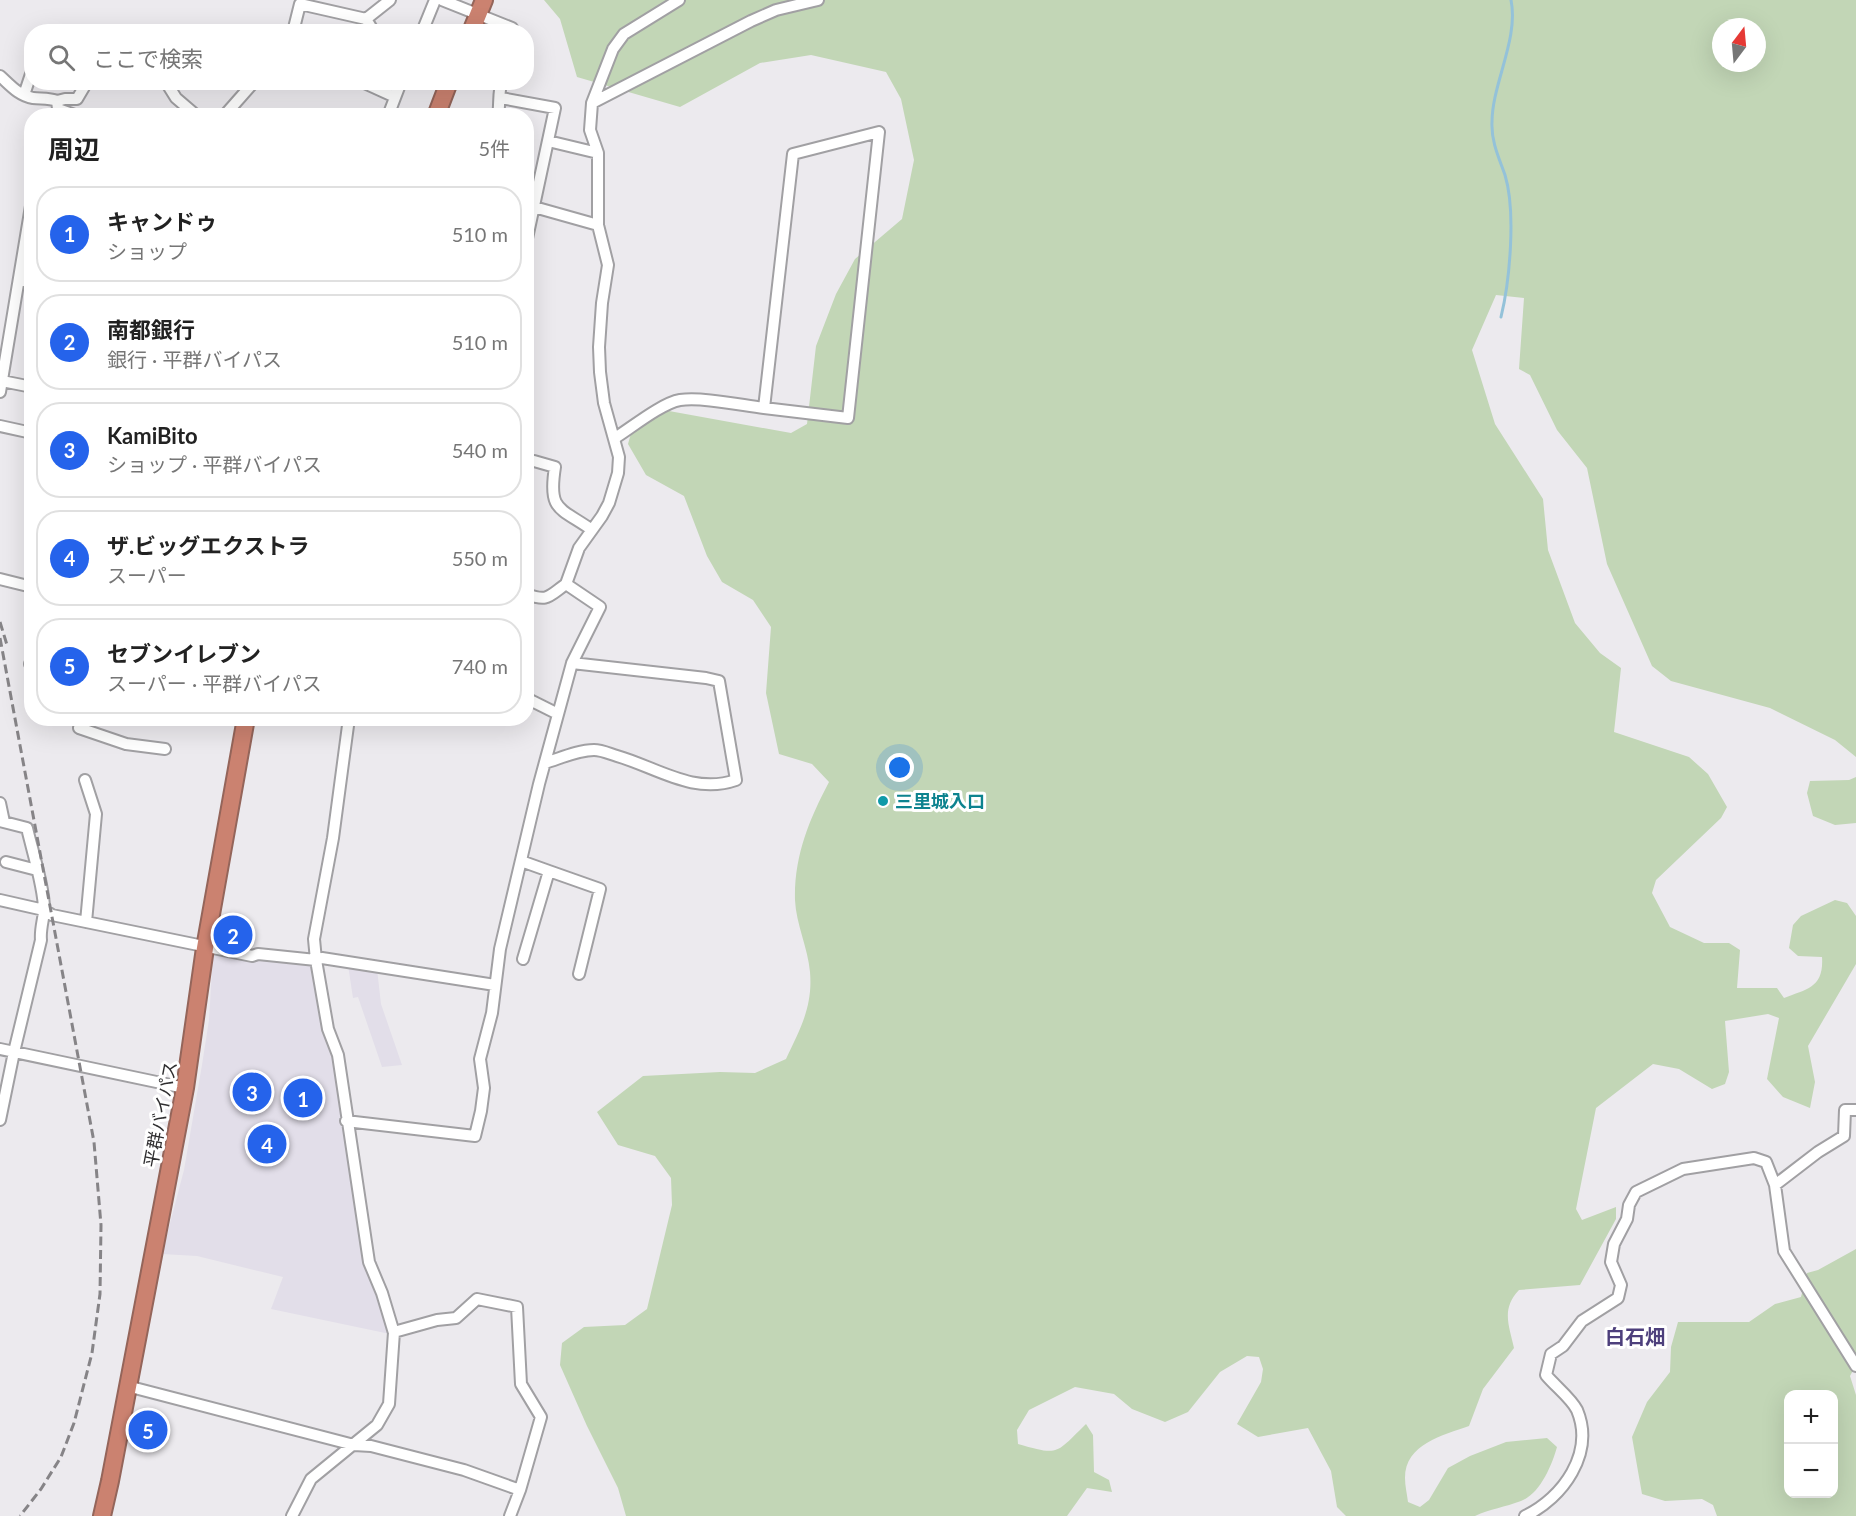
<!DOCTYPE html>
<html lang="ja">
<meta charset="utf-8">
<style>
:root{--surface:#fff;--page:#f2f2f2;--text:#222;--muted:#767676;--line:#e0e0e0;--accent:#2563eb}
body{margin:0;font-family:Lato,"Noto Sans JP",sans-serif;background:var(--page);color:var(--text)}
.controls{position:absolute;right:18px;bottom:18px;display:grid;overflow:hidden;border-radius:12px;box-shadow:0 6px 24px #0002}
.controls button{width:54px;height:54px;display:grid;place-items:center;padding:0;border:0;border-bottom:2px solid var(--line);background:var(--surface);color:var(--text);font:30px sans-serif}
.compass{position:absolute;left:1712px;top:18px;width:54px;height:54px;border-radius:50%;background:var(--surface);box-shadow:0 6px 24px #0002;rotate:16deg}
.you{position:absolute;left:900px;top:768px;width:21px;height:21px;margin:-15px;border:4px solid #fff;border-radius:50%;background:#1a73e8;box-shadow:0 0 0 9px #1a73e833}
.badge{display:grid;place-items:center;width:39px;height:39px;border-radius:50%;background:var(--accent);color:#fff;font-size:20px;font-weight:700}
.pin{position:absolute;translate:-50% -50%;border:3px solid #fff;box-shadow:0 2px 6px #0006}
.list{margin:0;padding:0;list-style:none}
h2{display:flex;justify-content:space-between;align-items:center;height:78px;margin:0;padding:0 24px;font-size:26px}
h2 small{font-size:20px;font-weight:400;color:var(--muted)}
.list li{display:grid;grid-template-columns:39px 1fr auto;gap:18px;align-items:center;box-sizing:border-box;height:96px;margin:0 12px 12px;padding:0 12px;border:2px solid var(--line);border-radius:24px}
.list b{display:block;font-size:22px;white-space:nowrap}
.list p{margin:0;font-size:20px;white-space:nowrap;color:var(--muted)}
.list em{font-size:20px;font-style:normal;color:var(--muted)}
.icon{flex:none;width:33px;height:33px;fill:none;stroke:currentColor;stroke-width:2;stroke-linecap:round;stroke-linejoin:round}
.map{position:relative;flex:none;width:1856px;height:1516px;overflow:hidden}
.search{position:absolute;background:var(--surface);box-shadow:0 6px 24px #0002;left:24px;top:24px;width:510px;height:66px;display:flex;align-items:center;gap:15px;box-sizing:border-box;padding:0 21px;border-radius:24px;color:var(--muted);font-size:22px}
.panel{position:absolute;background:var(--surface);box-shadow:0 6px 24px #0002;left:24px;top:108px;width:510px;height:618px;border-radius:24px}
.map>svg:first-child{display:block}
</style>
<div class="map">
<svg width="1856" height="1516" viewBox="0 0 1856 1516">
<rect width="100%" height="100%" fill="#eceaee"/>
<!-- built -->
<path fill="#e2dee9" d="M213,953L257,959L311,963L334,1058L360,1242L390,1334L271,1309L283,1277L197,1256L162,1254L184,1170L202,1065L209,1020Z
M348,965L377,969L381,1004L402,1065L382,1067L358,997L353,998Z"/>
<!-- green -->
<path fill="#c2d6b6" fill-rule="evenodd" d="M544,0H1856V757L1835,740L1770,708L1671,681L1652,666L1607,564L1587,468L1557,430L1530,375L1519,369L1524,298L1496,295L1472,350L1495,424L1543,499L1548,550L1575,623L1600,653L1621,668L1614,732L1689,757L1708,774L1727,807L1721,818L1656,880L1652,893L1670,927L1704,943H1729L1740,950L1737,988H1777L1784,998C1808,989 1824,987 1822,957L1798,956L1789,948L1793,925L1801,916L1835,900L1847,903L1856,916V964L1808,1046L1815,1082L1810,1108L1783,1097L1767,1079L1779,1018L1768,1014L1725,1021L1729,1072L1725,1084L1712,1089L1679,1069L1653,1064L1596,1108L1576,1209L1582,1220L1616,1207V1219L1580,1285L1519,1290C1501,1309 1509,1325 1514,1348L1483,1389L1469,1426C1443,1435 1405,1444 1405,1478C1405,1486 1407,1494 1408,1502L1420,1507L1429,1500L1448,1468L1470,1456L1506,1442L1547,1438L1557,1447C1552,1465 1540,1494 1521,1501C1505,1507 1490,1509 1475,1516H1346L1337,1507L1331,1471L1308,1428L1258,1437L1237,1424L1261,1382L1263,1369L1259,1357L1247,1356L1220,1372L1188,1412L1165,1422L1132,1409L1114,1394L1075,1387L1029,1410L1017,1430L1018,1444C1060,1456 1055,1454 1086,1424L1093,1435L1094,1472L1109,1480L1112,1492L1087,1488L1067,1516H626L618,1488L587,1426L560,1365L562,1343L584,1327L625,1325L647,1309L672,1205L671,1178L655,1156L618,1145L597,1112L643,1076L720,1072L755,1073L786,1059C800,1029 813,1007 810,972C808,948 796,924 795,900C794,856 809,820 829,782L812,764L779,754L766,693L771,627L753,600L722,582L707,556L684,496L646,475L628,444L635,419L669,411L791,433L807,424L816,346L836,294L855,259L902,219L914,160L901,99L886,72L811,55L760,63L680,107L577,77L560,19ZM1721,27H1757V63H1721Z
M1856,777V823L1835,825L1813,816L1807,793L1810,781L1849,780Z
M1856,1249V1365L1850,1376L1856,1395V1516H1717L1713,1505L1702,1499L1665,1501L1642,1494L1632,1437L1647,1402L1670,1372L1671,1347L1678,1322H1749L1775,1304L1801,1297L1807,1273L1818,1270ZM1788,1394H1834V1494H1788Z"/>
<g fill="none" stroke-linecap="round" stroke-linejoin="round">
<!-- stream -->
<path stroke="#94c2d9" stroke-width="3" d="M1501,317C1510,280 1516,211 1505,175C1499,158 1491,141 1492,122C1492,84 1519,39 1511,0"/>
<defs>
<path id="minor" d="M442,0L512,28L514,32
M366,19L374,32
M293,32L300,4L366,19L390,0
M422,32L435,0
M0,76C10,85 19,96 33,98C41,99 49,98 57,101L58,109L55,116
M166,82L176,98L197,116
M362,82L395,97
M24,95L32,71
M501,98L555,108L526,243
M57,101L65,99H77L87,82
M592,103L751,21L776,10L818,0
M58,109L78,116
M224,116L254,82
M388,116L401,82
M498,116C500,106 498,90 502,82
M879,132L848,418L764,408L793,154Z
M548,141L598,153
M526,202L534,207L598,225
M19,280L32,283
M2,381L32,387
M0,392L32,200
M0,426L32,433
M615,438C631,428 662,403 680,400C703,397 740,405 764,408
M526,461H534L555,467C548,511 559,507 592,530
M0,579L32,587
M526,594C548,602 548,597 566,584
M30,664L32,665
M526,698L558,714
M82,718L79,728L126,744L165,749
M349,718L333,838L314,939L316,960L328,1029L338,1055L369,1262L382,1293L394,1333
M545,763C561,758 578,750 594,750C602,750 610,754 617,756C656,767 693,795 736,780L719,681L706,678L572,663
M85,780L96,814L86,922
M0,803L4,822
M0,821L27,828C32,850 45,890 44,912C43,921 40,930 41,940L14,1052L0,1120
M521,861L549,871L523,959
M6,862L37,870
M549,871L600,889L579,974
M0,900L44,910L52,915L252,956L258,954L316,960L322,958L495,985
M0,1049L185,1088
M346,1121L475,1136L481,1111L484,1088L480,1059L492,1013L500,949L539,784L572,663L600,607L566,584L579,548L602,516L609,503L618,473L619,457L604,403L600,372L599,347L602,303L608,265L598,225V153L590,130L592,103L613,49L624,34L679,0
M1775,1185L1818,1152L1844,1136L1845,1110H1856
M127,1386L354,1445L371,1446L464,1470L520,1490
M292,1516L311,1479L377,1425L389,1404L394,1332L437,1320L456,1318L477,1299L517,1307L521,1384L541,1417L520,1490L510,1516
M1525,1516C1563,1498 1595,1453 1577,1410C1571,1398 1555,1386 1546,1375L1551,1354L1563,1346L1582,1321L1618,1298L1621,1285L1611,1262L1614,1244L1627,1219L1629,1205L1636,1192L1683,1169L1754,1158L1766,1162L1775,1185L1784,1251L1856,1366"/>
<path id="highway" d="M471,32L484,0
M436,116L449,82
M102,1516L110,1481L185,1088L205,948L246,718"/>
</defs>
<!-- minor casing -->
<use href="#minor" stroke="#a1a0a3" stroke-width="14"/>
<!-- highway casing -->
<use href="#highway" stroke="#94655a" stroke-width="20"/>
<!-- minor -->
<use href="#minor" stroke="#fff" stroke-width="10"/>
<!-- highway -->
<use href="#highway" stroke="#cb8270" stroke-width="16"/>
<!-- rail -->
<path stroke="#868487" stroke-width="3" stroke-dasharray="9 4.5" stroke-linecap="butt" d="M0,622L7,645
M0,638L94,1142L101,1225L100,1294L92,1353L74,1423L61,1457L41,1489L20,1516"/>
</g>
<!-- markers -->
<circle fill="#0f9aa8" stroke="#fff" stroke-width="2" cx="883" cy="801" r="6"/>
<g text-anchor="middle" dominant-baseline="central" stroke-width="6" stroke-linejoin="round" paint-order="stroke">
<!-- culture labels -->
<g font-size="18" font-weight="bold" fill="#0d838f" stroke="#fff" text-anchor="start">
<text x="895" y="801">三里城入口</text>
</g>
<!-- street labels -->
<g font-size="18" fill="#2f2e30" stroke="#fff">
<text transform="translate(160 1114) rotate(-79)">平群バイパス</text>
</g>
<!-- neighbourhood labels -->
<g font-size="20" font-weight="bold" fill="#4d3f7c" stroke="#fff">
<text x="1635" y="1336">白石畑</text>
</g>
</g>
</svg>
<div class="controls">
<button>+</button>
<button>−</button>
</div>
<svg class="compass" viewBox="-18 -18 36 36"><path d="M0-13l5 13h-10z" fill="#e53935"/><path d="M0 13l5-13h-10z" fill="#767676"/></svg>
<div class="you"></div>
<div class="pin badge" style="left:303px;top:1098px">1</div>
<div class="pin badge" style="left:233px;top:935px">2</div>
<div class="pin badge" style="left:252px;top:1092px">3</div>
<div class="pin badge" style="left:267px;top:1144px">4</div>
<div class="pin badge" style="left:148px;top:1430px">5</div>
<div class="search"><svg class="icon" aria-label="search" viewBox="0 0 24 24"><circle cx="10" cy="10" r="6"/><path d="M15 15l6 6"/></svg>ここで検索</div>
<section class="panel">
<h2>周辺<small>5件</small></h2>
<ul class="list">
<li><span class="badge">1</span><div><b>キャンドゥ</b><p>ショップ</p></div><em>510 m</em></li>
<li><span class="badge">2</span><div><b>南都銀行</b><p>銀行 · 平群バイパス</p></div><em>510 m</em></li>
<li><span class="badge">3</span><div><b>KamiBito</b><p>ショップ · 平群バイパス</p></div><em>540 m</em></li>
<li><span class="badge">4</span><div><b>ザ.ビッグエクストラ</b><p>スーパー</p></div><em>550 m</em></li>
<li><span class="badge">5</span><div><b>セブンイレブン</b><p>スーパー · 平群バイパス</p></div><em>740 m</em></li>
</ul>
</section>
</div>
